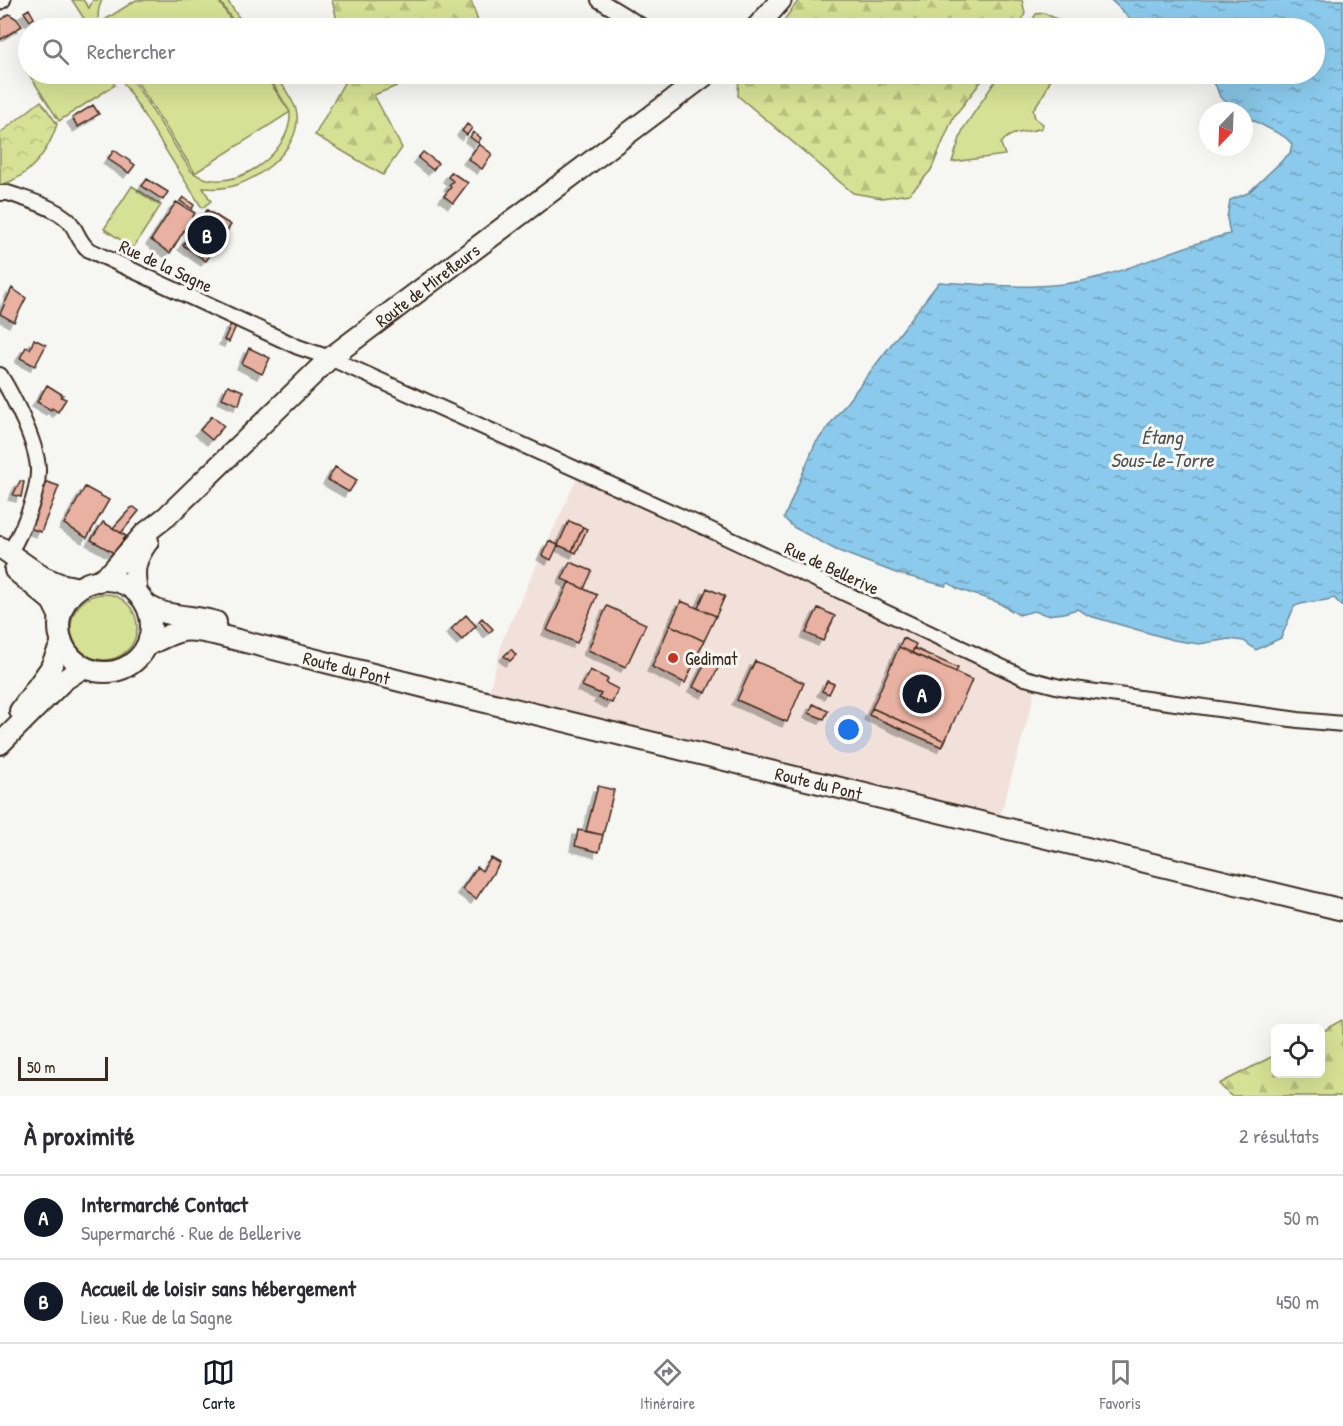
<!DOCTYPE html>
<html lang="fr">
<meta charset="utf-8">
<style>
:root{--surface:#fff;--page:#f2f2f3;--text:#2b2b33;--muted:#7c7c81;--line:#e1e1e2;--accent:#111827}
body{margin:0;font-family:"Patrick Hand",sans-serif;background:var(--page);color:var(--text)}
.controls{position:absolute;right:18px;bottom:18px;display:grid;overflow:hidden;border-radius:9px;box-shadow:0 6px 24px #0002}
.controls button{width:54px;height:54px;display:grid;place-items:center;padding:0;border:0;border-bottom:2px solid var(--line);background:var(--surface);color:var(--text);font:30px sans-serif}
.compass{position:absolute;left:1199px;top:102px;width:54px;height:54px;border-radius:50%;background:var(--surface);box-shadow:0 6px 24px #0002;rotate:203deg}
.scale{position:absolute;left:18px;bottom:15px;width:90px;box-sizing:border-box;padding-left:6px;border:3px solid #3b2a1e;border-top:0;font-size:16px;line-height:21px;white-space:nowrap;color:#3b2a1e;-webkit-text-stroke:4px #f6f6f2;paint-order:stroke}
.you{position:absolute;left:849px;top:730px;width:21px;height:21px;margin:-15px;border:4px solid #fff;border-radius:50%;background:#1a73e8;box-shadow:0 0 0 9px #1a73e833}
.badge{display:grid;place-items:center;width:39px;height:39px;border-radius:50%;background:var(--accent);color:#fff;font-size:20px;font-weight:700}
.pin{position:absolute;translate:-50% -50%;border:3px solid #fff;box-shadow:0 2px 6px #0006}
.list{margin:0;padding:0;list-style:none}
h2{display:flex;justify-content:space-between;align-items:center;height:78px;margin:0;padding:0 24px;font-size:26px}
h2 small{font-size:20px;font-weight:400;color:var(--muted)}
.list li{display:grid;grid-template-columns:39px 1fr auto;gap:18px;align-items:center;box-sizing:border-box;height:84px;padding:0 24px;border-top:2px solid var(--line)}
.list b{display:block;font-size:22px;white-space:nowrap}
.list p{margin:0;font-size:20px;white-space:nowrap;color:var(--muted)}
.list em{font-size:20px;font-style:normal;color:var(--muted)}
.icon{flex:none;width:33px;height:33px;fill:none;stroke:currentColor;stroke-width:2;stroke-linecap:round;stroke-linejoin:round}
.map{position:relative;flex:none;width:1343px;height:1096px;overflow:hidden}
.search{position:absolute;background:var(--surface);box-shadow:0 6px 24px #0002;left:18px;right:18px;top:18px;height:66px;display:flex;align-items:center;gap:15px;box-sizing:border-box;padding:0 21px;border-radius:33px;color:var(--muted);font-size:22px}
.sheet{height:246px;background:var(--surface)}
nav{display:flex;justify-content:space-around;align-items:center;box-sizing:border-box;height:84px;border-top:2px solid var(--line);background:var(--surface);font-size:16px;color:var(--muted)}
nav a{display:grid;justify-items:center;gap:3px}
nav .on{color:var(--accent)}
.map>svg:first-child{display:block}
</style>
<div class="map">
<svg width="1343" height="1096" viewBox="0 0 1343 1096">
<defs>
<pattern id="forest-firs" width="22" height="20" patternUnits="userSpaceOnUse" patternTransform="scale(1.5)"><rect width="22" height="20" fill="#d5e194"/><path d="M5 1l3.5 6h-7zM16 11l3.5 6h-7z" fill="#b8c17f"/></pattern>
<pattern id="park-crowns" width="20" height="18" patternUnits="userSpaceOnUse" patternTransform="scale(1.5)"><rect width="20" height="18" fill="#d5e194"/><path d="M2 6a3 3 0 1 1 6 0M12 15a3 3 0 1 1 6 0" fill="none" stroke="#b8c17f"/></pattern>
<pattern id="water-ripples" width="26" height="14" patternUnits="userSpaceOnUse" patternTransform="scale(1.5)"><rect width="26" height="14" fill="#8bcaec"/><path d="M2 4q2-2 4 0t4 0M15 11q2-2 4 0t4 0" fill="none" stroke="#73a4bf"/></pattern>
<filter id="shadow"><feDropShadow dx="-5" dy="5" stdDeviation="0" flood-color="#0004"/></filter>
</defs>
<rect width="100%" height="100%" fill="#f6f6f2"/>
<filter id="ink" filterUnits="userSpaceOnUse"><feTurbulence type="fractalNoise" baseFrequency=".0167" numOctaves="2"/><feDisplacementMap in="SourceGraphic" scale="12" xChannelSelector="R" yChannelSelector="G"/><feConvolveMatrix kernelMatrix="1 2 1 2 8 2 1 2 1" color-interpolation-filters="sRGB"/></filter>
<g filter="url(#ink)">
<!-- built -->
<path fill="#f2e1da" d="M577,478L856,604L1032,687L1034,696L999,820L489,691L503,639Z"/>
<!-- grass -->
<path fill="#d5e194" stroke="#888659" stroke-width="1.5" d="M72,0H83L89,8L93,0H102C97,10 97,18 100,28H90Z
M136,0H218L236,28H103L100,23Z
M219,0H227L246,28H238Z
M1044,13L1076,28H1028L1036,14Z
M28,62V74H108L115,85L59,121L23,65Z
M118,74H129L191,171C227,200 293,155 290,112L195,173L132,74H264L290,112L267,74H275C281,83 296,103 297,114C300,146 266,174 239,184C227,189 215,189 203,188L211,201L202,208Z
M1000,74H1053L1045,92L1033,110L1035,118L1043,124L1042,128C1029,133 1009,130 1001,144L1005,155L952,162L963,129Z
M132,186L161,205L133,248L104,229Z
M71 627a33 33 0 1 1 66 0a33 33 0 1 1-66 0Z"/>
<!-- forest -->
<path fill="url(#forest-firs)" stroke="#888659" stroke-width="1.5" d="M332,0H471L480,28H339Z
M799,0H1022L1025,13L1019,28H778Z
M349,74H427L374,95L402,148L383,175L315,135Z
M739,74H987L953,118L931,170L919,184L909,194L882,198L853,193L738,96Z
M1343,1020V1096H1231L1219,1084L1275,1055L1276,1074H1320L1321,1032Z"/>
<!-- park -->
<path fill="url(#park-crowns)" stroke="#888659" stroke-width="1.5" d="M41,101L57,124C49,151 29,178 0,185V133Z"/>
<!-- water -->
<path fill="url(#water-ripples)" stroke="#6b8a9a" stroke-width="1.5" d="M1111,0H1343V607L1334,598C1321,603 1303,600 1294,607L1281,638L1256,650L1244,641L1229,639L1199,644L1173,640L1090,616L1077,609L1064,613L1047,615L1034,611L1019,615L997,602L958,589L949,583L945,586L896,573L836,550L793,527L784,518L815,444L939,282C993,285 1046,292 1099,277C1143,265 1185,244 1230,234L1227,218L1230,200L1248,193L1290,153L1292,144L1285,137L1245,116L1244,111H1239L1220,97L1216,86L1203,74H1314V28H1150L1131,19Z"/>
<!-- building -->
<path fill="#e9b1a1" stroke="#3b2a1e" stroke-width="1.5" filter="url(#shadow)" d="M29,9L34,18L30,21L24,12Z
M9,14L17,19L22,26L0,40V21Z
M93,105L99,114L78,127L72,118Z
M467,124L472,128L467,135L462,131Z
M473,132L481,138L478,143L470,137Z
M479,144L492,154L482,169L468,159Z
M114,150L135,165L129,173L108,159Z
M423,152L438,163L433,170L418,158Z
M451,172L468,183L453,203L444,196L451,187L449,185L453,181L448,177Z
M147,179L168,192L163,200L142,186Z
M183,197L194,205L192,209L180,201Z
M176,202L195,213L170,253L151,240Z
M207,210L231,225L206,261L183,245Z
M12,288L26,298L14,322L0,314Z
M231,324L236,326L229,342L224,340Z
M34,339L46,345L35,366L20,358L26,347L30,349Z
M249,348L270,358L262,374L242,364Z
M47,385L63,395L61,397L66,399L58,412L52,408L51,410L37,402Z
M228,385L243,391L239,405L222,398Z
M212,416L224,426L212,440L200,430Z
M335,467L357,480L349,492L328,480Z
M20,481L24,482L21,497L13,495Z
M47,482L59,486L41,532L29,528Z
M85,487L109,500L87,538L64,524Z
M134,507L139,511L121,533L113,528L131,508Z
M569,521L583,527L572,551L558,545Z
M103,522L126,536L114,553L91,540Z
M583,527L587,529L576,553L572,551Z
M549,541L558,545L551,560L542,555Z
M570,562L592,571L584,589L562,579Z
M569,582L597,595L577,643L547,630Z
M707,588L725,596L716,616L698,608Z
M681,601L716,616L704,641L670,625Z
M607,606L646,624L626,667L588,650Z
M818,608L835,616L823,641L806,633Z
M466,615L476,626L462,640L451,629Z
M482,618L493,629L489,633L479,621Z
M670,625L704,641L685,683L652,667Z
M903,638L916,644L912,653L899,647Z
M899,647L972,680L945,741L872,708Z
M914,648L958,668L956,672L912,653Z
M511,649L516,655L510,661L504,656Z
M709,655L722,660L706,693L693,687Z
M755,661L804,683L787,722L737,700Z
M590,670L608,679L606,683L618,689L612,703L599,698L601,694L582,686Z
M827,681L834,684L829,694L822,691Z
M813,704L828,711L824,719L809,713Z
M872,708L945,741L942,747L869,715Z
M598,786L614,790L603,835L586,831Z
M578,830L603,835L599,852L575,846Z
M491,858L500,863L476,899L462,889L477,867L482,871Z"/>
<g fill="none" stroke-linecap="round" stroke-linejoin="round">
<defs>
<path id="street" d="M599,0L645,28
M0,2L3,0
M0,193H8C28,200 52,206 68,220C77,229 78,242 89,250L298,347L330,358L700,525L1025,678L1060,687L1298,720L1343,724
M0,375C14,398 37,443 38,469C39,494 22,531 10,552"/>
<g id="secondary">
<path d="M756,28L781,0"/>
<path d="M0,547L43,577L60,584L79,588"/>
<path d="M15,570L52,601L60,617"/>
<circle cx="105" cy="626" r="46"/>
<path id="s1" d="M98,581L111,572L144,534L166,517L330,358L707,74"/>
<path d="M137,593C133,569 134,561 148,541"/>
<path d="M146,604C166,619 193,614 216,622"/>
<path id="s2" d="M148,645C181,629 183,627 218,635L436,690L1343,910"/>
<path d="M20,711L50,669L62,642"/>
<path d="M0,744L64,680L84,667"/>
</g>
</defs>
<!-- street casing -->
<use href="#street" stroke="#3b2a1e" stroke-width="18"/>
<!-- secondary casing -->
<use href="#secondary" stroke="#3b2a1e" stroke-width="24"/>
<!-- street -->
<use href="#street" stroke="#f6f6f2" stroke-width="14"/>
<!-- secondary -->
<use href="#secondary" stroke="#f6f6f2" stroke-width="20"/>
</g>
</g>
<!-- markers -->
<circle fill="#c8321e" stroke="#f6f6f2" stroke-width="2" cx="673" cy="658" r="6"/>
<g text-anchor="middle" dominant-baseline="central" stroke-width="6" stroke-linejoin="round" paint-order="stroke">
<!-- street labels -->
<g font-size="18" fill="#3b2a1e" stroke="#f6f6f2">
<text transform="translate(166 266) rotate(25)">Rue de la Sagne</text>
<text stroke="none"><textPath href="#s1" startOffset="444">Route de Mirefleurs</textPath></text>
<text transform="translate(832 568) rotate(25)">Rue de Bellerive</text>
<text stroke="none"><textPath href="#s2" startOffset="206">Route du Pont</textPath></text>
<text stroke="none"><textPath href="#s2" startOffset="692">Route du Pont</textPath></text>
</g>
<!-- poi labels -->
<g font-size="18" fill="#3b2a1e" stroke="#f6f6f2" text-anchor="start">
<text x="685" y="658">Gedimat</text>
</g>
<!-- water labels -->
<g font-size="20" font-style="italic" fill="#4f5252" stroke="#f6f6f2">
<text x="1162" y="436">Étang<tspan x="1162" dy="23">Sous-le-Torre</tspan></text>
</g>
</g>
</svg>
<div class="controls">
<button><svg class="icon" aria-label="locate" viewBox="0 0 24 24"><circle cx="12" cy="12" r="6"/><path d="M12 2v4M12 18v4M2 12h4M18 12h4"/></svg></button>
</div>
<svg class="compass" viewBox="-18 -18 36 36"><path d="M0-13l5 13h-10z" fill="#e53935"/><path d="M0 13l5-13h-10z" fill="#7c7c81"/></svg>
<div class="scale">50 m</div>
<div class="you"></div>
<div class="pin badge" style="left:922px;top:694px">A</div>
<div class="pin badge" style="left:207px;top:235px">B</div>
<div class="search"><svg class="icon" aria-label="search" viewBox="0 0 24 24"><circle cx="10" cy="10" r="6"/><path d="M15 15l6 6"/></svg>Rechercher</div>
</div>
<section class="sheet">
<h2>À proximité<small>2 résultats</small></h2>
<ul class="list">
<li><span class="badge">A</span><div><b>Intermarché Contact</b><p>Supermarché · Rue de Bellerive</p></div><em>50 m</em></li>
<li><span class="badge">B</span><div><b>Accueil de loisir sans hébergement</b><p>Lieu · Rue de la Sagne</p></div><em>450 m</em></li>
</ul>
</section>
<nav>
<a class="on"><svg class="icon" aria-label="map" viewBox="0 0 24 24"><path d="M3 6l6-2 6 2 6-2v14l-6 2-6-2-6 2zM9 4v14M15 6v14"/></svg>Carte</a>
<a><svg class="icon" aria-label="directions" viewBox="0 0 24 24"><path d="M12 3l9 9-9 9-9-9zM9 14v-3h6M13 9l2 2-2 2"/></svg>Itinéraire</a>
<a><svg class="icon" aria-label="saved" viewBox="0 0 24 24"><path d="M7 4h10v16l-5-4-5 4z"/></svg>Favoris</a>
</nav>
